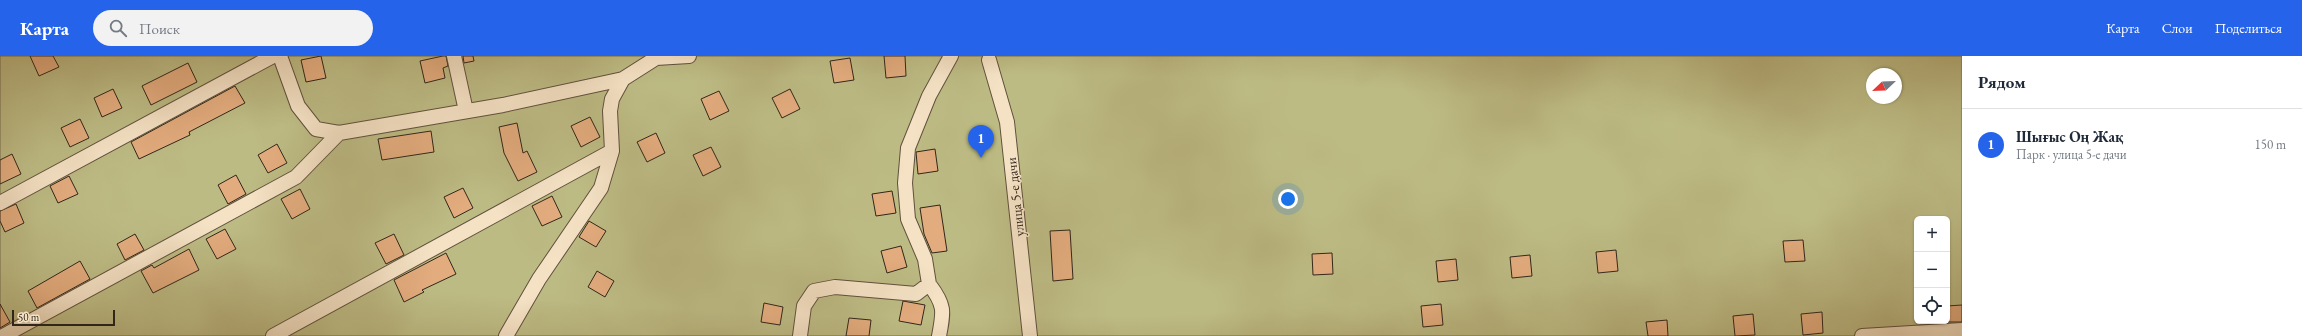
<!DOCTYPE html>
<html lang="ru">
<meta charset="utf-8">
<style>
:root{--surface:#fff;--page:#f2f2f3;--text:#1f2937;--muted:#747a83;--line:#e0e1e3;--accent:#2563eb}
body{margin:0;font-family:"EB Garamond",serif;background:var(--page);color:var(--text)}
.controls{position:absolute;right:12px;bottom:12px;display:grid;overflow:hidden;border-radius:6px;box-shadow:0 1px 3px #0004}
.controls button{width:36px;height:36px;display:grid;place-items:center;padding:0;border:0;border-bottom:1px solid var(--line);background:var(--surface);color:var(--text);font:20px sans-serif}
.compass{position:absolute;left:1866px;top:12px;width:36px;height:36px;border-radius:50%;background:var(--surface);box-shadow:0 1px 3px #0004;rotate:247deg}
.scale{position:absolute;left:12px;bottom:10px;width:103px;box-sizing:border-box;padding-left:4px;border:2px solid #31261a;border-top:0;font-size:11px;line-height:14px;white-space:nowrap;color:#31261a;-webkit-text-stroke:3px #f5e2c5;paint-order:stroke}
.you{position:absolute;left:1288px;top:143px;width:14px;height:14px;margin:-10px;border:3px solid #fff;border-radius:50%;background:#1a73e8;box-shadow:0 0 0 6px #1a73e833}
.badge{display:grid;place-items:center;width:26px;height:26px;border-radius:50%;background:var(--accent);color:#fff;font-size:13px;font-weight:700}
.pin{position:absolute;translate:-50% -33px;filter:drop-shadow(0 1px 2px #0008)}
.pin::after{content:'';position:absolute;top:21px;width:14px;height:12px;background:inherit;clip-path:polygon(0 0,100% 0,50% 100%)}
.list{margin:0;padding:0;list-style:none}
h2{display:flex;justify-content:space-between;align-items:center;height:52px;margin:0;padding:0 16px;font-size:17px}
h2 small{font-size:13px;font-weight:400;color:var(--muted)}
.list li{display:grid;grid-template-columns:26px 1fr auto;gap:12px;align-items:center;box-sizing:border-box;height:72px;padding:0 16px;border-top:1px solid var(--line)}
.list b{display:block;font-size:15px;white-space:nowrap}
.list p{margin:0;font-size:13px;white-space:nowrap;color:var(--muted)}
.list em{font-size:13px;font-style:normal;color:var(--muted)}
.icon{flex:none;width:22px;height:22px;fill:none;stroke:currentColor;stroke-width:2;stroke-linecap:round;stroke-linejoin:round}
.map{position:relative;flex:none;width:1962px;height:280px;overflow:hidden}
header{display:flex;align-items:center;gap:24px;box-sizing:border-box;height:56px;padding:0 20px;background:var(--accent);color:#fff}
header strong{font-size:19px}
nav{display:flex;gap:22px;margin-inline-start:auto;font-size:14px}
.search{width:280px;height:36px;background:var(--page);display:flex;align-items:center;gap:10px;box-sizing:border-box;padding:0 14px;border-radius:22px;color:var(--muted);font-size:15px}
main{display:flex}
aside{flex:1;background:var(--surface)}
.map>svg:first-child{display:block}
</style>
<header>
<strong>Карта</strong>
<div class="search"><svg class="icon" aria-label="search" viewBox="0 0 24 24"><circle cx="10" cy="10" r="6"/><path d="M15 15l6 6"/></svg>Поиск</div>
<nav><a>Карта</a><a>Слои</a><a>Поделиться</a></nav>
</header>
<main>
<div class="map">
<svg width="1962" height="280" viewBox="0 0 1962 280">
<rect width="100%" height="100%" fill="#efd2a6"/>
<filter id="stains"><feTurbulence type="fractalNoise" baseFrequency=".005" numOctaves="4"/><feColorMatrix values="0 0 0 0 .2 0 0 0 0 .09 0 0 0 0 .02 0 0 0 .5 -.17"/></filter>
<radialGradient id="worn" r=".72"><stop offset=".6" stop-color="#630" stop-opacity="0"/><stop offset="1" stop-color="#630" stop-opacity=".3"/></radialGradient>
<!-- green -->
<path fill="#bdbb84" stroke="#77704f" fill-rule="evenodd" d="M0,0H1962V280H0ZM1872,18H1896V42H1872ZM1917,163H1947V265H1917Z"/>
<!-- building -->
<path fill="#e3ac7e" stroke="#31261a" d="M30,0H53L59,11L39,20Z
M321,0L326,22L306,26L301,4Z
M443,0H446L448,10L443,12L445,22L425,27L420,5Z
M463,0H473L474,5L464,7Z
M884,0H905L906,20L886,22Z
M850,2L854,24L834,27L830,5Z
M188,7L197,26L151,49L142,30Z
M235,30L245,47L189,76L190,79L139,103L131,86Z
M113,33L122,52L102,61L94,42Z
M790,33L800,53L782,62L772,42Z
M719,35L729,55L710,64L701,43Z
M590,61L600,81L581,91L571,70Z
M80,63L89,82L70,91L61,72Z
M517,67L523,97L527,95L537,116L518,125L504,97L499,71Z
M431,75L434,96L382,104L378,83Z
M656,77L665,97L647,106L637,86Z
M277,88L287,107L268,117L258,99Z
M711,91L721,111L703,120L693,99Z
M935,93L938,115L918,118L916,96Z
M12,98L21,118L0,128V104Z
M236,119L246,138L228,148L218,129Z
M69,120L78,138L58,147L50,130Z
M463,132L473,152L454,162L444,141Z
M300,133L310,153L292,163L281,143Z
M892,135L896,157L876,160L872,138Z
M552,140L562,161L542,170L532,150Z
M16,148L24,167L5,176L0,165V155Z
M940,149L947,195L932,197L924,178L920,152Z
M589,165L606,175L596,191L579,181Z
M225,173L236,193L217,203L206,183Z
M1070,174L1073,223L1053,225L1050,175Z
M135,178L144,194L125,204L117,188Z
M394,178L404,199L386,208L375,187Z
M1803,184L1805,205L1785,206L1783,185Z
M901,190L907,211L887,217L881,195Z
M189,193L199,214L153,237L141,215L152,209L154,212Z
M1616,194L1618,215L1598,217L1596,196Z
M446,197L456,218L422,234L424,236L404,246L394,224Z
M1332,197L1333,218L1313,219L1312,198Z
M1530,199L1532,220L1512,222L1510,201Z
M1456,203L1458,224L1438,226L1436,205Z
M80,205L90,223L37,252L28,235Z
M597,215L614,225L605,241L588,231Z
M903,245L925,249L921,269L899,265Z
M764,247L783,251L780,269L761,266Z
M0,248L10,266L0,272Z
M1441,248L1443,269L1423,271L1421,250Z
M1962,249V266H1947V250Z
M1822,256L1823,277L1803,279L1801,258Z
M1753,258L1755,279L1735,280L1733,260Z
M849,262L871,264L869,280H846Z
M1667,264L1668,280H1648L1646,266Z"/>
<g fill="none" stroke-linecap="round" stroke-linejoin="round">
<defs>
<path id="minor" d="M280,0L298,50L316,73L339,77L503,49L623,23L656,2
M454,0L466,55
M655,0L656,2L689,0
M989,4L1007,66L1030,280
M0,147L273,0
M929,228C945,249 944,255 939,280
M3,280L296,121L339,77
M273,280L612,95
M506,280L539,223L601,132L612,95L610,55L612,43L623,23
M800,280L804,250L814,235L835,231L916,238L929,228L925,203L908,163L905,127L908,92L929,40L951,0
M1862,280L1962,274"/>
</defs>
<!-- minor casing -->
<use href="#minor" stroke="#60513d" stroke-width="16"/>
<!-- minor -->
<use href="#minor" stroke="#f5e2c5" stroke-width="14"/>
</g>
<g text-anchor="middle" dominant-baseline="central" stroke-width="3" stroke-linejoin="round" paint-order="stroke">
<!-- street labels -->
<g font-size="14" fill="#31261a" stroke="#f5e2c5">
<text transform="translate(1015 141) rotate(-96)">улица 5-е дачи</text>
</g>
</g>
<rect width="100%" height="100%" filter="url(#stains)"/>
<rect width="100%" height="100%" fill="url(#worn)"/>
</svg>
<div class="controls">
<button>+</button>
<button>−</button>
<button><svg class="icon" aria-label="locate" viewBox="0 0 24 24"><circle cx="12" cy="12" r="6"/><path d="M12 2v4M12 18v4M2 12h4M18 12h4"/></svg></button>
</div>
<svg class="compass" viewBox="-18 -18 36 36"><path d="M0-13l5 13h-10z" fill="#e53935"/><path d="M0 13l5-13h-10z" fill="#747a83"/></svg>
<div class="scale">50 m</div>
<div class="you"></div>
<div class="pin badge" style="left:981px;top:102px">1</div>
</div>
<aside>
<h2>Рядом<small></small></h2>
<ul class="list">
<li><span class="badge">1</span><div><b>Шығыс Оң Жақ</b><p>Парк · улица 5-е дачи</p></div><em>150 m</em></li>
</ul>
</aside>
</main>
